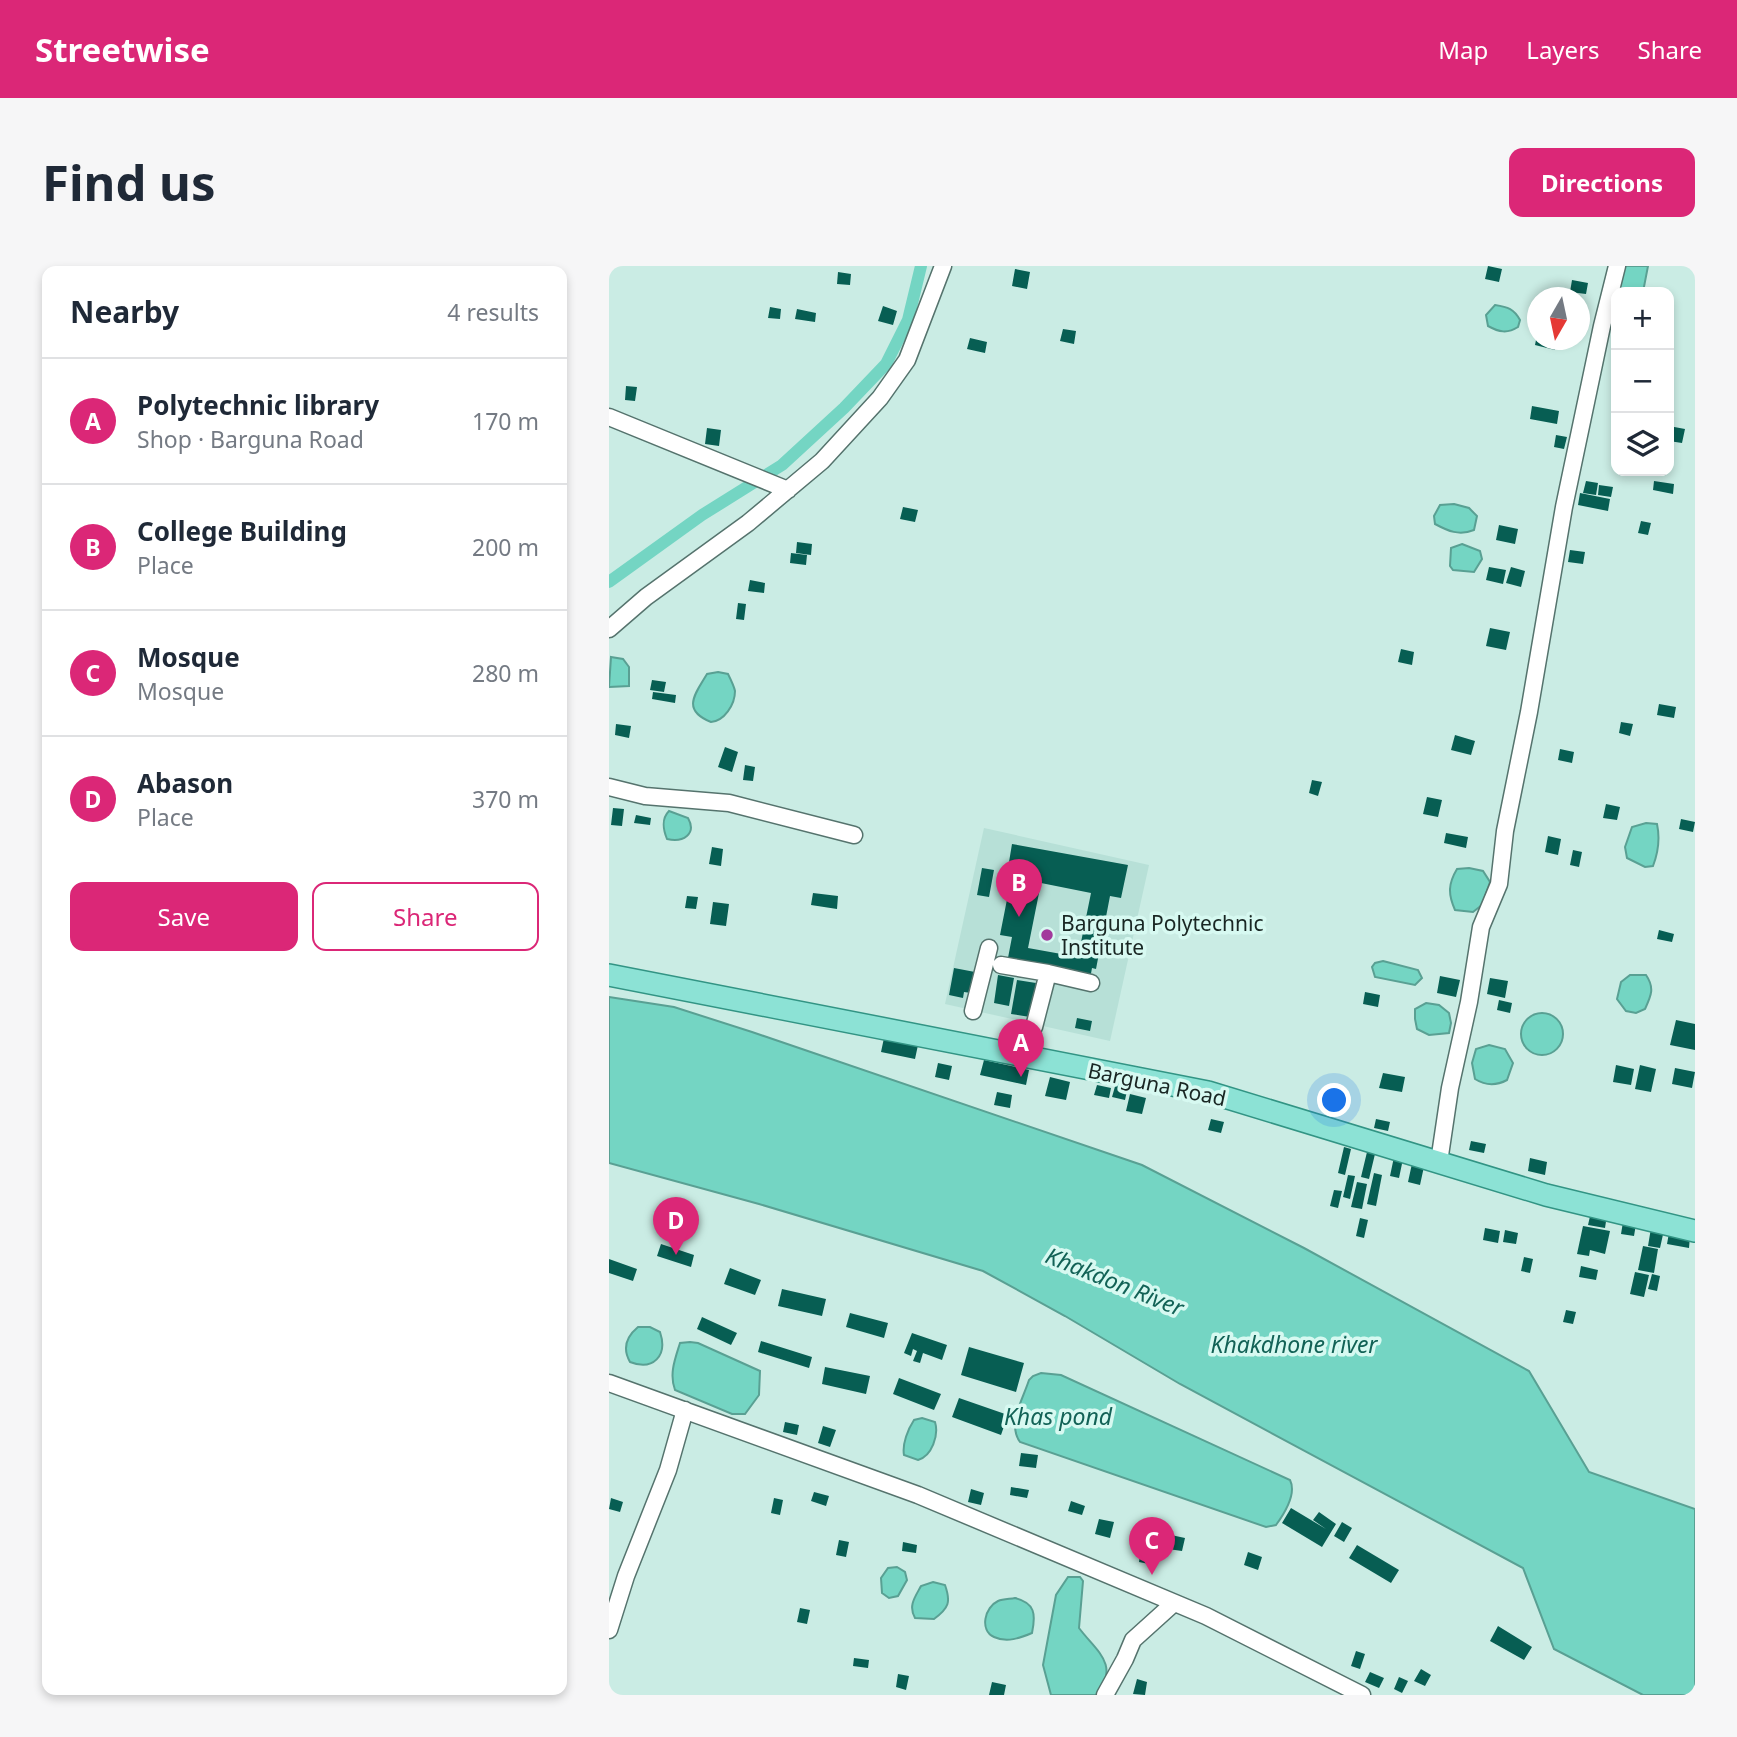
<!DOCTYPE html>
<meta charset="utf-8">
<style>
:root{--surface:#fff;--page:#f6f6f7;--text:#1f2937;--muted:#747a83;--line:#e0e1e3;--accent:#db2777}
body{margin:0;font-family:"Noto Sans",sans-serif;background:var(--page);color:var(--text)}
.controls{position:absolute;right:21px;top:21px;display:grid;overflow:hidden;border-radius:14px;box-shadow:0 4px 10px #0003}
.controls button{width:63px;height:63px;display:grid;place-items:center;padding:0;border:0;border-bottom:2px solid var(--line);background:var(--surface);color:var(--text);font:35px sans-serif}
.compass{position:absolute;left:918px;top:21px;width:63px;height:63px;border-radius:50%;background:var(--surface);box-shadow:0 4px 10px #0003;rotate:189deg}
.you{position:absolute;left:726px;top:835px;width:24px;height:24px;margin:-18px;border:5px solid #fff;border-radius:50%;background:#1a73e8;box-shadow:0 0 0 10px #1a73e833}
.badge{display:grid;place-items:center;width:46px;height:46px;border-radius:50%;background:var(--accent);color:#fff;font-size:23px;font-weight:700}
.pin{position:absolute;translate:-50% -58px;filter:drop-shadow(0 2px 4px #0008)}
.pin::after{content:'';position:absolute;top:37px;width:24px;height:21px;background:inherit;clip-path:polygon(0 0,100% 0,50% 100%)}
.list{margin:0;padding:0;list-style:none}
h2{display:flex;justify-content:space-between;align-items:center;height:91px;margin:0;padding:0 28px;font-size:30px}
h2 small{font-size:23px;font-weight:400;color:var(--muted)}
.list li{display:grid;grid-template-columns:46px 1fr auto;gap:21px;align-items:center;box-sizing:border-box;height:126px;padding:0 28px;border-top:2px solid var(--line)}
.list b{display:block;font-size:26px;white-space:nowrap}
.list p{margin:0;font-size:23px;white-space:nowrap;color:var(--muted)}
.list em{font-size:23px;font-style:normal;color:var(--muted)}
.actions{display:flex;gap:14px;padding:21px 28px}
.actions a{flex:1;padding:16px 0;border:2px solid var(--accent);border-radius:14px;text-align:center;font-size:24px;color:var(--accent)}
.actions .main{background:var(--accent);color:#fff}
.icon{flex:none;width:38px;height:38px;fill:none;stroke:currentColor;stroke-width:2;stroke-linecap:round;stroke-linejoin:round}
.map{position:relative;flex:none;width:1086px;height:1429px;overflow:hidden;border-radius:14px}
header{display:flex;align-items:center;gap:42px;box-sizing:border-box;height:98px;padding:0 35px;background:var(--accent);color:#fff}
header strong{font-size:33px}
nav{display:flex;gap:38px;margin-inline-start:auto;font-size:24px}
.intro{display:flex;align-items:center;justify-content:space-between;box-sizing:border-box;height:168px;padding:0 42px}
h1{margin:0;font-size:49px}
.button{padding:18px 32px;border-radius:14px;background:var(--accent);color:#fff;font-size:24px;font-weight:700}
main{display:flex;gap:42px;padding:0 42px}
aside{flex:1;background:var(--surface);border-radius:14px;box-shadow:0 4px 10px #0003}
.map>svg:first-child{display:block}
</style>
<header>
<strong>Streetwise</strong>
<nav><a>Map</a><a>Layers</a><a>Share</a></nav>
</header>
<div class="intro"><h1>Find us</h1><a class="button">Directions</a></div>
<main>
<aside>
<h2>Nearby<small>4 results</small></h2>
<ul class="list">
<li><span class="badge">A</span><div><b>Polytechnic library</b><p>Shop · Barguna Road</p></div><em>170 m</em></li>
<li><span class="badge">B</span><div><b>College Building</b><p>Place</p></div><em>200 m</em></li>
<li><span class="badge">C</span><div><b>Mosque</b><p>Mosque</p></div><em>280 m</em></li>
<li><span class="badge">D</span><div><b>Abason</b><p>Place</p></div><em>370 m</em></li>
</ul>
<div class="actions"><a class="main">Save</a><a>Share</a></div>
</aside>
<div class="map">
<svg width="1086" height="1429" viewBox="0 0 1086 1429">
<rect width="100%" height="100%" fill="#caece4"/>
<!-- built -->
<path fill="#b7e0d7" d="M375,562L540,599L501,775L336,738Z"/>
<!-- water -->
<path fill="#74d5c3" stroke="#59a093" stroke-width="2" d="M1011,0H1039L1034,26H1010Z
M886,39C899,41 905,43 911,54L909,61C898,68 890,66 879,60L877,49Z
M845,238L860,242L868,250L865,264C850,270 839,265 826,258L825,250L831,239Z
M853,278L871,285L873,293L865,306L844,304L841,300L842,282Z
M2,391L14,393L20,401V420L0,421Z
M109,406L119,408C122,414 125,420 126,425C126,439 115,455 102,456C72,444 86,428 98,408Z
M60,545L79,552C88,568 74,577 58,573C54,563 52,553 60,545Z
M1037,557L1048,558C1051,572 1049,587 1044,600L1036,601L1018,592L1016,581L1023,561Z
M860,602L874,605L881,616L873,639L864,646L846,644C839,628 839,618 848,603Z
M774,695L809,704L813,712L806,719L766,711L763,701L766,697Z
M1021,709H1037C1046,722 1042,730 1036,743L1027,747L1017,745L1008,733L1012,716Z
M0,731L65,741L143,766L533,899L695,982L920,1105L980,1206L1086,1243V1429H1034L945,1383L914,1302L571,1118L456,1050L374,1005L150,938L0,897Z
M817,737L830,739L840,747L842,757L840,767L820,769L808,763L806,753V743Z
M912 768a21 21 0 1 1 42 0a21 21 0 1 1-42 0Z
M880,779L896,783L904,797L898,814C887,820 877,820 866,813L863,797L867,783Z
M29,1061H41L51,1066C59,1090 44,1105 21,1096C13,1082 17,1071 29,1061Z
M81,1076L89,1077L151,1105L150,1129L136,1148H123L66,1124C60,1108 66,1093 71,1077Z
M432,1107L452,1109L681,1214C688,1228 675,1248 667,1259L657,1261L411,1176C398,1158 414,1133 420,1114L424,1110Z
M313,1152L326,1156C330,1169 323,1190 309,1194L295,1189C293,1178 299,1163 305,1154Z
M288,1301L296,1306L298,1314L289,1330L280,1332L273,1327L272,1312L279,1302Z
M459,1311H471L474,1315L470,1362C488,1386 510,1397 489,1429H442L434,1399L447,1329Z
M324,1316L336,1319C342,1336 340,1342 325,1353L306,1352C299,1340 306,1331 312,1320Z
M406,1332C426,1337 427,1348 423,1367C411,1372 398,1377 385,1371C370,1364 376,1341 389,1335C394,1333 401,1333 406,1332Z"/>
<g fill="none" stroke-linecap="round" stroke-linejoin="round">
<!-- canal -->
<path stroke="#74d5c3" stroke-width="12" d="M0,316L93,249L173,199L235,142L277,98L299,54L312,0"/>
</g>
<!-- building -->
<path fill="#075e53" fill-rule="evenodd" d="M879,0L893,3L890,16L876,13Z
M406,3L421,6L418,23L403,20Z
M229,6L242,8L241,19L228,18Z
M963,14L979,17L977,28L961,26Z
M274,40L288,45L284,59L269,55Z
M161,41L172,43L171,53L159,52Z
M188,43L207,47L206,56L186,53Z
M454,63L467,65L465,78L451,75Z
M361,72L378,76L376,87L358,83Z
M927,74H948L946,84L926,79Z
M17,120L28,121L26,135L16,134Z
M923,140L950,145L948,158L921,153Z
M1060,160L1076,163L1073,177L1060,175Z
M98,162L112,164L110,180L96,178Z
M947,169L958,171L955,183L945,181Z
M977,215L989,217L987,229L974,227Z
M1045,215L1065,218L1064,228L1044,224Z
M990,219L1004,221L1002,231L989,229Z
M971,227L1001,233L999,245L969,239Z
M294,241L309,244L306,256L291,253Z
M1032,255L1042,257L1039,269L1029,267Z
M890,259L909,263L906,278L887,274Z
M188,276L203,278L202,289L187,287Z
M961,284L976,286L974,298L959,296Z
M182,287L198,289L197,299L181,297Z
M880,301L897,304L894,318L877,314Z
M902,301L916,305L912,321L897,317Z
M141,314L156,317L155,327L139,325Z
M129,337L137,338L135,354L127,353Z
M881,362L901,366L897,384L877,380Z
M792,383L805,386L803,399L789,396Z
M43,414L57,416L55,426L41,424Z
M44,426L67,429L66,437L43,433Z
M1050,438L1067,441L1065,452L1048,449Z
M1012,456L1024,458L1021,470L1010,467Z
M7,458L22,460L20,472L6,469Z
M846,469L866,475L862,489L842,484Z
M116,481L129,486L123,506L109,501Z
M951,483L965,486L963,497L949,494Z
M136,499L146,501L144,515L134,514Z
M703,514L713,516L709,530L700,527Z
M818,531L833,534L829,551L814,548Z
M997,538L1011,541L1008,554L994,552Z
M4,542L15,543L13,560L2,559Z
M27,549L42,552L41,559L25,557Z
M1072,553L1086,556L1084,566L1070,563Z
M837,567L859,571L857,582L835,577Z
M939,570L952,573L949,589L936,586Z
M403,578L519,599L512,632L501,630L487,703L483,702L481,713L398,697L403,671L391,669L404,603L399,602ZM432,617L482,627L469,691L419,682Z
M103,581L114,583L112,600L100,598Z
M964,584L973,586L970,601L961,599Z
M373,602L385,604L380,631L368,629Z
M204,627L229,630L228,643L202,639Z
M78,630L89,631L87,643L76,642Z
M104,636L120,638L117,660L101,658Z
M1050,664L1065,668L1063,676L1048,673Z
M345,702L366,706L362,727L355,726L354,732L340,729Z
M389,709L405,712L400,740L385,737Z
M831,710L851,714L847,731L828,727Z
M881,712L899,715L896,732L878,728Z
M408,714L427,717L421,751L402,748Z
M756,726L771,729L769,741L754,738Z
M890,734L903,737L901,747L888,744Z
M468,752L483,755L481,765L466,762Z
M1067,754L1086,758V784L1061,779Z
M275,772L309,779L306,793L272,786Z
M375,794L420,804L417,819L371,809Z
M329,797L343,800L340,814L326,811Z
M1007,799L1025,803L1022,819L1004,816Z
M1031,799L1047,803L1042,826L1026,823Z
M1066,802L1086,806L1083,822L1063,818Z
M774,807L796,811L793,826L770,822Z
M441,811L461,816L457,834L436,830Z
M507,817L519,820L516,834L503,831Z
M488,819L502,822L500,832L485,829Z
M388,826L403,829L401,842L385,839Z
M521,828L537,832L533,848L517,845Z
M602,853L615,856L612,867L599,864Z
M767,853L781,856L779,865L765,862Z
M862,875L877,878L875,887L860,884Z
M735,881L742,883L736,909L729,907Z
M758,886L766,888L760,913L752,911Z
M785,891L794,893L790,912L781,910Z
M921,892L938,896L936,909L919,905Z
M804,893L816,896L811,919L799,916Z
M765,907L773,909L767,940L758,938Z
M739,909L746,910L741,933L734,931Z
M748,916L758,918L753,943L742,941Z
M725,924L733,925L729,942L721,940Z
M982,946L998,949L996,962L979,959Z
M751,952L759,954L755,972L747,970Z
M1014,956L1027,958L1025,970L1012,968Z
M974,960L1001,965L996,988L981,984L980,990L968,988Z
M876,962L891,965L889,977L874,974Z
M1042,962L1055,964L1051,982L1039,980Z
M896,964L909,967L907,978L894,976Z
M1060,967L1081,970L1080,982L1058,978Z
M52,978L85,989L82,1001L48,990Z
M1034,980L1049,983L1045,1007L1029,1004Z
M915,991L924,993L921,1007L912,1005Z
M0,993L28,1003L24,1015L0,1007Z
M972,1000L989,1004L987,1014L970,1011Z
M121,1002L152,1014L146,1029L115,1018Z
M1026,1006L1040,1009L1035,1031L1021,1028Z
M1043,1008L1051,1010L1048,1025L1039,1023Z
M173,1023L217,1033L213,1050L169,1040Z
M957,1044L967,1046L964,1058L954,1056Z
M241,1047L279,1057L275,1072L237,1061Z
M93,1051L128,1067L122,1079L88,1063Z
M303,1067L338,1079L333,1094L314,1087L311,1097L304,1095L308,1085L304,1083L302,1090L295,1087Z
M152,1075L203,1091L200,1102L149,1086Z
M360,1081L415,1097L407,1126L352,1109Z
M216,1101L261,1110L257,1128L213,1118Z
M290,1112L332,1128L325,1144L284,1128Z
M350,1132L399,1149L392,1169L343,1151Z
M176,1156L190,1159L188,1169L174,1166Z
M214,1160L227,1164L221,1181L209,1177Z
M412,1187L429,1189L427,1202L410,1200Z
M402,1221L420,1224L418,1232L401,1229Z
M362,1223L375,1227L372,1239L359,1236Z
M205,1226L220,1230L217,1240L202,1235Z
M2,1232L14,1236L11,1246L0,1243Z
M165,1232L174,1234L171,1249L162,1247Z
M462,1235L476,1240L473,1249L459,1245Z
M682,1242L717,1263L704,1254L710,1246L727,1258L713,1281L673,1257Z
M490,1253L505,1256L501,1272L486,1268Z
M733,1256L743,1262L735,1276L725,1270Z
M531,1266L546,1269L544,1278L529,1275Z
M562,1269L576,1272L573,1285L559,1283Z
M230,1274L240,1276L237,1291L227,1289Z
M294,1276L308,1279L307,1287L293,1285Z
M748,1279L790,1304L782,1317L740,1292Z
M532,1281L543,1283L540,1298L530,1296Z
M639,1286L653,1291L649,1304L635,1299Z
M191,1342L201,1344L198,1358L188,1356Z
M889,1360L923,1381L915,1394L881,1375Z
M747,1385L756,1388L751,1403L742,1400Z
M245,1392L260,1394L259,1402L244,1400Z
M812,1403L822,1409L816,1420L805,1415Z
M761,1406L775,1412L770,1422L756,1416Z
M289,1408L300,1410L297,1424L287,1421Z
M790,1411L799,1415L793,1427L785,1423Z
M528,1413L538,1416L536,1429L524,1428Z
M383,1416L397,1419L395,1429H380Z"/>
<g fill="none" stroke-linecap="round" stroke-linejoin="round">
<defs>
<path id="minor" d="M0,151L179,224
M0,363L37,331L139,257L213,195L271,132L298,94L334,0
M0,521L36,530L120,537L245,569
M392,699L439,707
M364,745L380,682
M425,761L439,707L482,717
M830,896L841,822L860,736L872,661L890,618L896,565L920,446L955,241L993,60L1008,0
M0,1117L309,1229L597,1350L753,1429
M0,1364L17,1310L59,1204L76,1144
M496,1429L516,1393L524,1374L565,1337"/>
<path id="major" d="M0,709L599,826L937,929L1086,965"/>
</defs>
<!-- minor casing -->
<use href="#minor" stroke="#55736d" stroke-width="19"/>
<!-- major casing -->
<use href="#major" stroke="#329484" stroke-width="24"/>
<!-- minor -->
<use href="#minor" stroke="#fff" stroke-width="16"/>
<!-- major -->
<use href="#major" stroke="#8ce2d5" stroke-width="21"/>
</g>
<!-- markers -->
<circle fill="#a23a9c" stroke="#d7f9f1" stroke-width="2.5" cx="438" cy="669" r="7"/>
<g text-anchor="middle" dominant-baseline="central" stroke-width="7" stroke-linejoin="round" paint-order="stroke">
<!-- poi labels -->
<g font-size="21" fill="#192623" stroke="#d7f9f1" text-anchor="start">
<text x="452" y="657">Barguna Polytechnic<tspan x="452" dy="24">Institute</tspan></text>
</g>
<!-- street labels -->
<g font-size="21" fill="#192623" stroke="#d7f9f1">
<text transform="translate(548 818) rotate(12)">Barguna Road</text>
</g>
<!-- water labels -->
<g font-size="23" font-style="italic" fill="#126256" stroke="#d7f9f1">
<text transform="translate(506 1015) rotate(22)">Khakdon River</text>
<text x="685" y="1078">Khakdhone river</text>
<text x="449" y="1150">Khas pond</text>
</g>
</g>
</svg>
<div class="controls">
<button>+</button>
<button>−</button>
<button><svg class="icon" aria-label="layers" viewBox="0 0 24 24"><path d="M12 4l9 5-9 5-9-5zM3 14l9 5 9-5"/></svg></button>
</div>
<svg class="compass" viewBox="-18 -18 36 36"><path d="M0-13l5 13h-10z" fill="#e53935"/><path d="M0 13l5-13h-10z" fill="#747a83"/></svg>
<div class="you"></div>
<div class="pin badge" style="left:412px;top:811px">A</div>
<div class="pin badge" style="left:410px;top:651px">B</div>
<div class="pin badge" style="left:543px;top:1309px">C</div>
<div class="pin badge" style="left:67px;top:989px">D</div>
</div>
</main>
